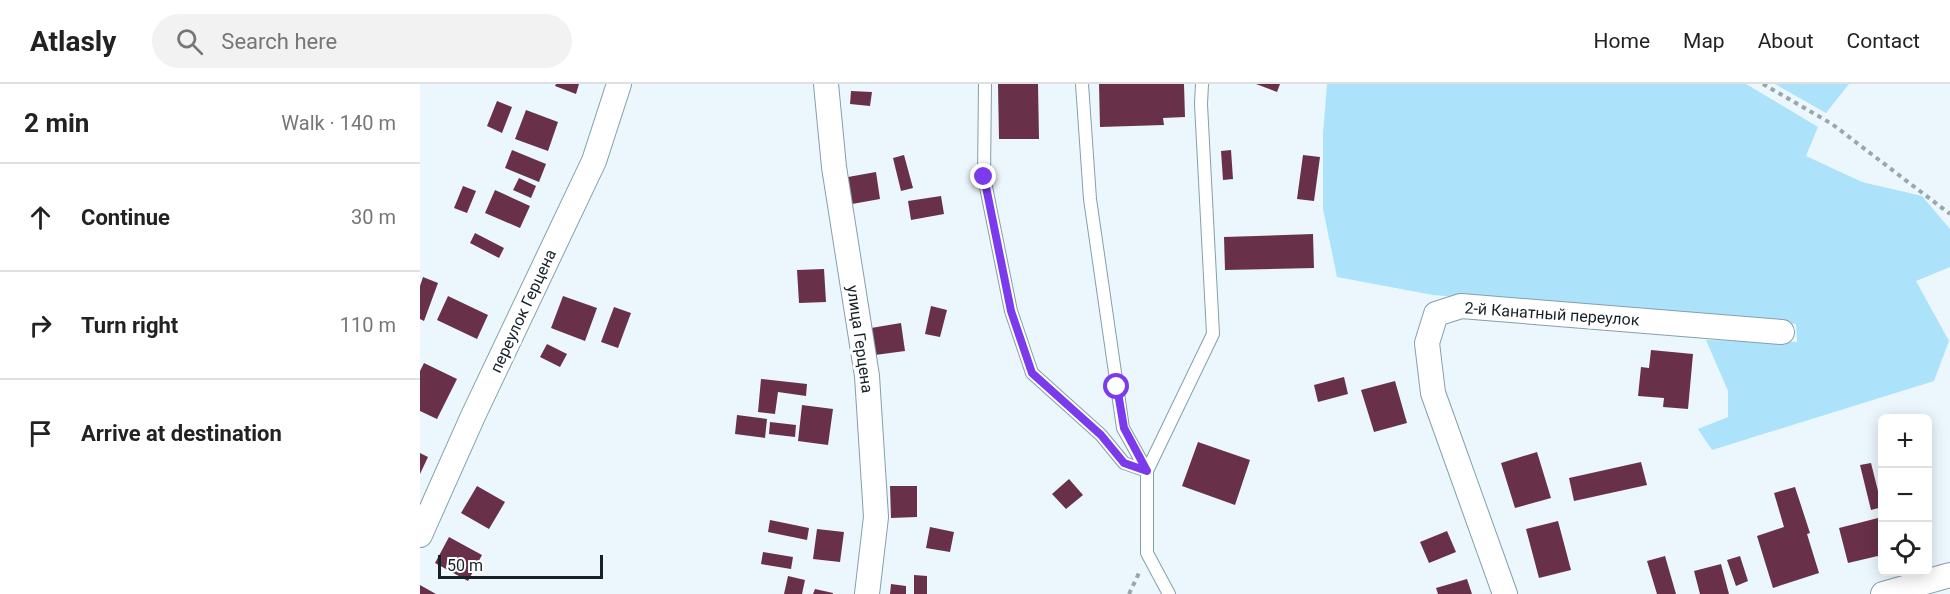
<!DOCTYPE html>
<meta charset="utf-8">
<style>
:root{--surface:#fff;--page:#f2f2f2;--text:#222;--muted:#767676;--line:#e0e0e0}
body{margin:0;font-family:Roboto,sans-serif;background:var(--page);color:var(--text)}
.controls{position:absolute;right:18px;bottom:18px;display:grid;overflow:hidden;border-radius:9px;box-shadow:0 3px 15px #0003}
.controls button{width:54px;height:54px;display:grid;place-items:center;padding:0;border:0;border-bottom:2px solid var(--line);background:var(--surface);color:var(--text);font:30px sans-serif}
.scale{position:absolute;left:18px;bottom:15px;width:165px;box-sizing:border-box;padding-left:6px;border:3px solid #162127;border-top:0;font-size:16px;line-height:21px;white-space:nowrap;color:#162127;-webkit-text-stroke:4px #fff;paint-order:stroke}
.stop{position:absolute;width:18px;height:18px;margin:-14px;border:4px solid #7c3aed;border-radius:50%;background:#fff}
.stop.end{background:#7c3aed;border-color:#fff;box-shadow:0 2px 6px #0008}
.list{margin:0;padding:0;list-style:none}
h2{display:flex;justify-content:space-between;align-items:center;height:78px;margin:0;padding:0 24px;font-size:26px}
h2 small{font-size:20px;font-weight:400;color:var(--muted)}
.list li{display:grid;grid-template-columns:39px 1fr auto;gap:18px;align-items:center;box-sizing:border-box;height:108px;padding:0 24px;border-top:2px solid var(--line)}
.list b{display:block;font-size:22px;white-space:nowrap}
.list em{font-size:20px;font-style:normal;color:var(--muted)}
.icon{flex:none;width:33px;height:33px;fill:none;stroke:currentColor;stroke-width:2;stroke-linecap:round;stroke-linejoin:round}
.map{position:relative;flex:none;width:1530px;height:510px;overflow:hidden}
header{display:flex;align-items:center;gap:36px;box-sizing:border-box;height:84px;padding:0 30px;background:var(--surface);border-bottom:2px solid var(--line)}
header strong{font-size:28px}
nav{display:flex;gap:33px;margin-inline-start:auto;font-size:21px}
.search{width:420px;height:54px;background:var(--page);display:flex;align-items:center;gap:15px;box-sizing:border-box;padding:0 21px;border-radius:33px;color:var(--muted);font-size:22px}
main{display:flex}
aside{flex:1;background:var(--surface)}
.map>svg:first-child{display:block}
</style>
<header>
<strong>Atlasly</strong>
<div class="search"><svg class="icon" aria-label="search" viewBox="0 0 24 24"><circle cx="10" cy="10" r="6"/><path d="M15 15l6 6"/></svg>Search here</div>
<nav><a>Home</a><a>Map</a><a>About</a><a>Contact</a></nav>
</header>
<main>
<aside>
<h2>2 min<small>Walk · 140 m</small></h2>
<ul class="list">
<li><svg class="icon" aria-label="ahead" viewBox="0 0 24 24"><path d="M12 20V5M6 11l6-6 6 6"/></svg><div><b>Continue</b></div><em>30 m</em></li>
<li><svg class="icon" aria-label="right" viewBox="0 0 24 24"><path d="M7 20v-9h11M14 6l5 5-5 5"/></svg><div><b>Turn right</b></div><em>110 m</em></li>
<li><svg class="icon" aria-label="arrive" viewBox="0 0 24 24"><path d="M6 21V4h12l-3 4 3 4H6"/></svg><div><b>Arrive at destination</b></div></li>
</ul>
</aside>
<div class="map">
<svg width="1530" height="510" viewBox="0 0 1530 510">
<rect width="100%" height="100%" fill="#ebf7fd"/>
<!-- green -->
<path fill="#ade2fb" d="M907,0H1326L1398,43L1386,72L1442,98L1502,112L1530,145V183L1496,197L1529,257L1514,297L1292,366L1278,345L1308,333V307L1286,256L1377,258L1376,240L1013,211L917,193L903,125V50Z
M1355,0H1429L1406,29Z"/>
<!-- building -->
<path fill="#683149" d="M136,0H159L156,10L135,2Z
M578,0H618L619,55H579Z
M679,0H764L765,33L743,34L744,41L680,43Z
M836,0H860L857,8Z
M431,7L452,8L450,22L430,20Z
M77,17L92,23L82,49L67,42Z
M106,26L138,38L128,67L95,55Z
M92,66L126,80L119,98L85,84Z
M811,66L813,95L803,96L801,67Z
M484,71L493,104L481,107L473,74Z
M883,71L900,73L894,117L877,115Z
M456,88L460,115L432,120L428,93Z
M99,94L116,102L111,114L93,106Z
M43,102L56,107L47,129L34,124Z
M75,106L110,122L100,144L65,129Z
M521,112L524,130L491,136L488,117Z
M55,149L84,164L79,174L50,159Z
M893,150L894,184L805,186L804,153Z
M404,185L406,218L379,219L377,186Z
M3,193L18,199L4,237L0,235V202Z
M28,212L68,231L57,255L17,236Z
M143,212L177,224L165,257L131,244Z
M511,222L527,226L520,253L505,250Z
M194,223L211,229L198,264L181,258Z
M481,239L485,267L455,271L451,244Z
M127,260L147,270L140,283L120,273Z
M1231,266L1273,270L1268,325L1243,323L1244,314L1218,312L1221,283L1229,284Z
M4,279L37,295L17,335L0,327V287Z
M924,293L928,310L898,318L894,301Z
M341,295L387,300L386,312L358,308L355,330L338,328Z
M975,297L987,339L954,348L941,306Z
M382,321L413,325L408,361L378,357Z
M317,331L347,335L345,354L315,350Z
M350,338L376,341L375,353L349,350Z
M778,358L830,376L815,421L762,402Z
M1117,368L1131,414L1095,424L1081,379Z
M0,369L8,373L0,390Z
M1221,378L1227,401L1154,417L1149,394Z
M1451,379L1462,423L1451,426L1440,381Z
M649,395L663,411L646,425L632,410Z
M57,402L85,418L69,445L41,429Z
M470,402H497V433L471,434Z
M1375,403L1390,449L1387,450L1399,489L1353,504L1337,452L1364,443L1354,409Z
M1462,433V471L1428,479L1419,444Z
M350,436L389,444L387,456L348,448Z
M1138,437L1151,486L1119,494L1106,445Z
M510,443L534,448L530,468L506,464Z
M397,445L424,448L420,478L393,475Z
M1027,447L1036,468L1009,479L1000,458Z
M29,453L62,471L48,497L15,479Z
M343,468L373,473L371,485L341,480Z
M1245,472L1256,510H1237L1227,477Z
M1320,472L1328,497L1316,502L1307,476Z
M1301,480L1309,510H1280L1274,487Z
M494,491L507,492V510H494Z
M368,492L385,496L382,510H364Z
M1047,495L1052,510H1018L1016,504Z
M471,500L486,502V510H470Z
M0,501L16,510H0Z
M395,505L413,509V510H393Z"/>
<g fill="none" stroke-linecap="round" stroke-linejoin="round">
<defs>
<path id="service" d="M565,0L564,93L591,227L612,289L681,351L704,379L727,387
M662,0L670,115L703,344L727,387
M749,510L727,469V387L793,250L781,20L782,0"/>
<path id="minor" d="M406,0L414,83L447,292L456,433L447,510
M0,451L53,332L174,77L199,0
M1085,510L1013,309L1007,259L1016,230L1041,222L1362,248
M1463,510L1530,491"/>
</defs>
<!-- service casing -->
<use href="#service" stroke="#82a0ad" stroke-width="14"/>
<!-- minor casing -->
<use href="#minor" stroke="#82a0ad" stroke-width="26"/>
<!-- path -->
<path stroke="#9ba6ac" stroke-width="4" stroke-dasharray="4.5 4.5" stroke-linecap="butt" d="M1343,0L1412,40L1530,130
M709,510L719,489"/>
<!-- service -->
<use href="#service" stroke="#fff" stroke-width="12"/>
<!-- minor -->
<use href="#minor" stroke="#fff" stroke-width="24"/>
</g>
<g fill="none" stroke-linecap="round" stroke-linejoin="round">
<!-- route -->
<path stroke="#7c3aed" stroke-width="8" d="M564,93L591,227L612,289L681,351L704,379L727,387L704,344L697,303"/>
</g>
<g text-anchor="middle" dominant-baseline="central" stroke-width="6" stroke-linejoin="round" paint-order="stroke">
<!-- street labels -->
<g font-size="16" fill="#162127" stroke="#fff">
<text transform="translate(103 227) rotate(-65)">переулок Герцена</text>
<text transform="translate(1132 230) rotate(4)">2-й Канатный переулок</text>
<text transform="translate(440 255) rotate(82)">улица Герцена</text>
</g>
</g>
</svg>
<div class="controls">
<button>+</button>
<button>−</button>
<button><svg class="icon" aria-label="locate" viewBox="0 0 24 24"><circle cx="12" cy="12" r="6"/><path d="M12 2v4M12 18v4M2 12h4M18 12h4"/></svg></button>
</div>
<div class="scale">50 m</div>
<div class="stop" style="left:697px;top:303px"></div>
<div class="stop end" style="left:564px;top:93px"></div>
</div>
</main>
